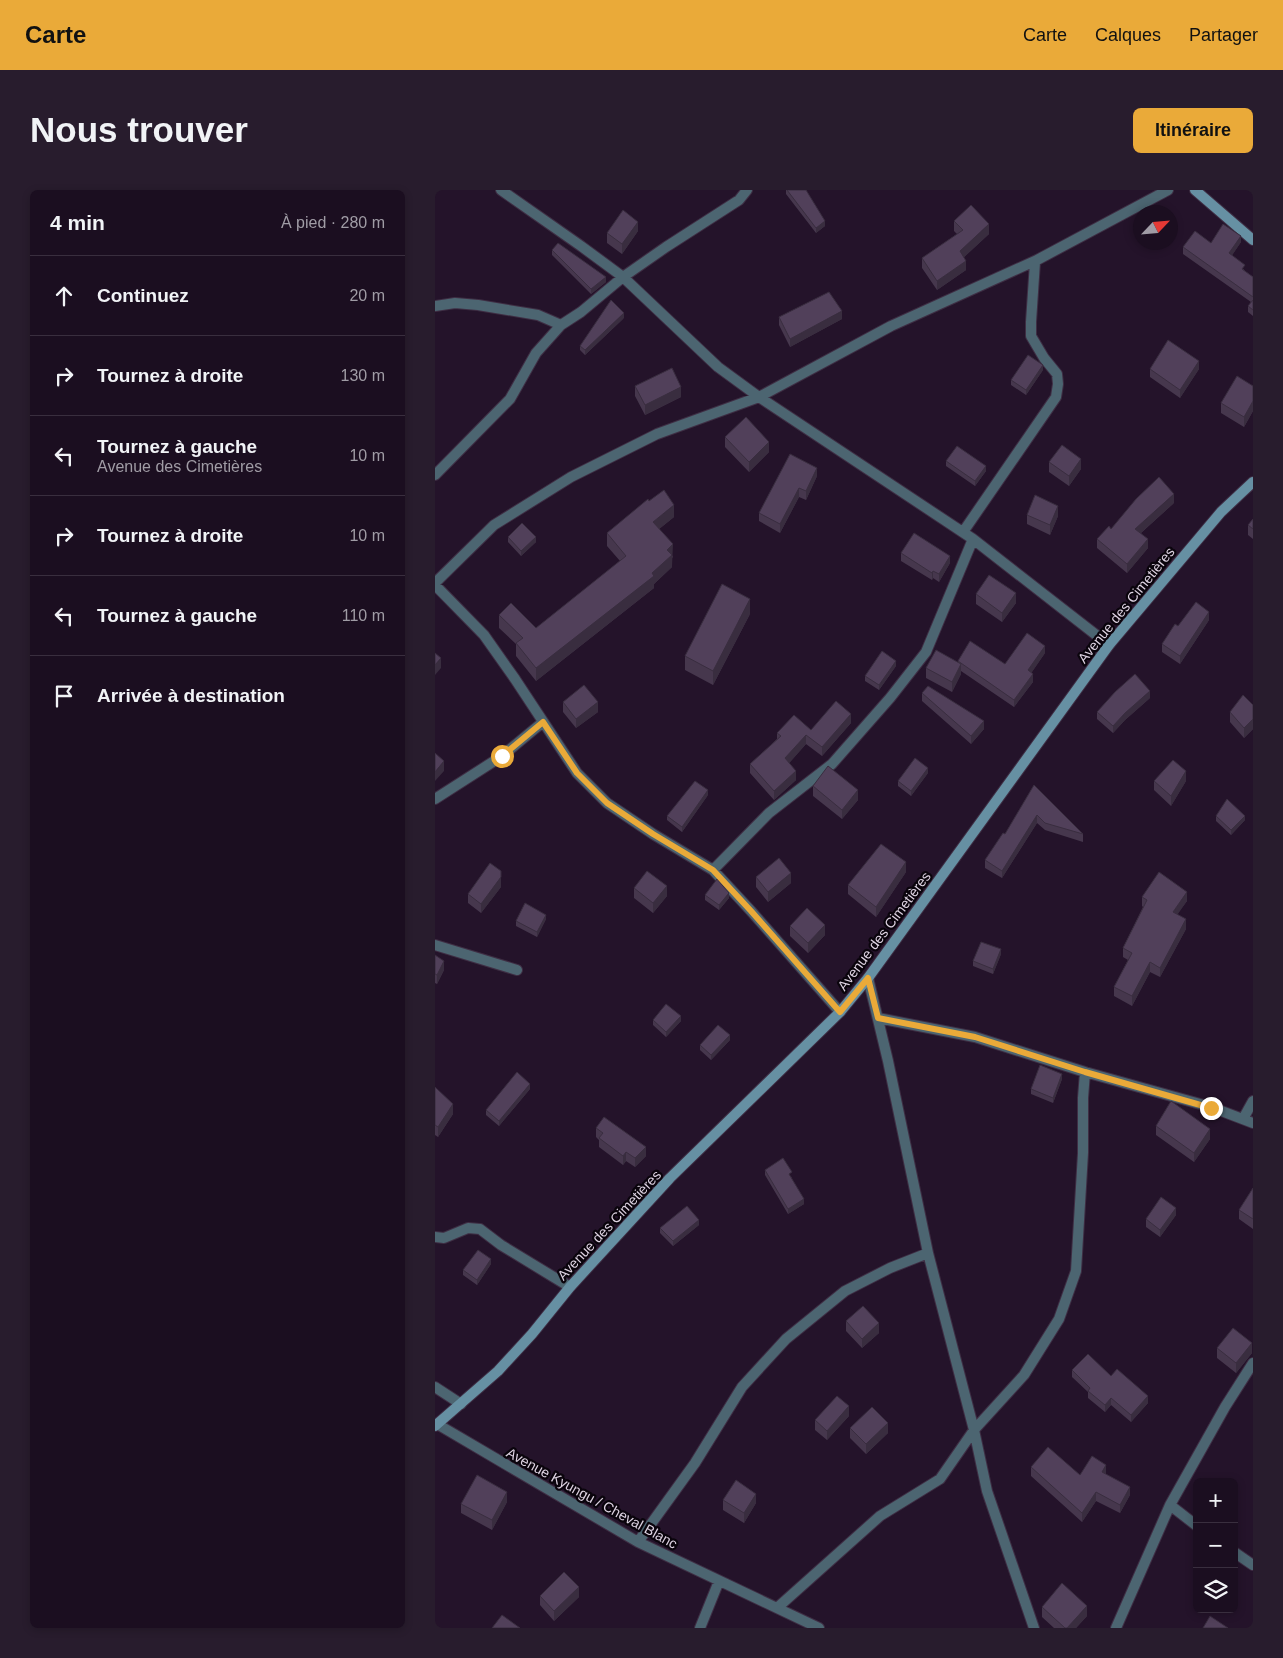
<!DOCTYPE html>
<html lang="fr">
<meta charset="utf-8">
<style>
:root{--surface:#1b0e20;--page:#281c2d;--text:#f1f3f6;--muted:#a09ca5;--line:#392e3e;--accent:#eaaa39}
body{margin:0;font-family:Arial,sans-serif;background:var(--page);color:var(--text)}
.controls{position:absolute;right:15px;bottom:15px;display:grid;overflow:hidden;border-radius:8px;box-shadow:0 2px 8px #0003}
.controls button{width:45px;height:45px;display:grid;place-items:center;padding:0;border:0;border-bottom:1px solid var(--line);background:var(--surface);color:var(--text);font:25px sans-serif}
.compass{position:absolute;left:698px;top:15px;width:45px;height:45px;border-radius:50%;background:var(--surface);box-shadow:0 2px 8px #0003;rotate:64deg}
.stop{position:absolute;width:15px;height:15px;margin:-11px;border:4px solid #eaaa39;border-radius:50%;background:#fff}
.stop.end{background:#eaaa39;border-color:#fff;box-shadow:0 1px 5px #0008}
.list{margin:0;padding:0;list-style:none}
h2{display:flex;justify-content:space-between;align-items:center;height:65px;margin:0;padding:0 20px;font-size:21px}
h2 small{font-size:16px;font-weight:400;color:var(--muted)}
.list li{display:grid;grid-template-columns:32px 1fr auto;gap:15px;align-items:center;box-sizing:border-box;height:80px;padding:0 20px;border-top:1px solid var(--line)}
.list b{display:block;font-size:19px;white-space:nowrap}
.list p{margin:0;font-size:16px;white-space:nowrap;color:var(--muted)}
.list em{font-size:16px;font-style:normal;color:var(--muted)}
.icon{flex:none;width:28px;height:28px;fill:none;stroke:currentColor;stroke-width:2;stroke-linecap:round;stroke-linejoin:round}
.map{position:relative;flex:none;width:818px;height:1438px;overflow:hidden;border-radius:8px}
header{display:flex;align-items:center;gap:30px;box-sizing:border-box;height:70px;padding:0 25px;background:var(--accent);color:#111}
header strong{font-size:24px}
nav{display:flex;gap:28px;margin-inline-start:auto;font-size:18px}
.intro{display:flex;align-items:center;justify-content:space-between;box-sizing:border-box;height:120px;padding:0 30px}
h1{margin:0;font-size:35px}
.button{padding:12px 22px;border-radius:8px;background:var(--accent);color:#111;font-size:18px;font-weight:700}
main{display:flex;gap:30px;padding:0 30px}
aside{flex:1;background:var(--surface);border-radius:8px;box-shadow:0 2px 8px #0003}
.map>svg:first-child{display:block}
</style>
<header>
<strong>Carte</strong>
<nav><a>Carte</a><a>Calques</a><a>Partager</a></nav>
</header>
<div class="intro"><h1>Nous trouver</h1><a class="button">Itinéraire</a></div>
<main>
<aside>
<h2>4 min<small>À pied · 280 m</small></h2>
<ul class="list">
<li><svg class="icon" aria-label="ahead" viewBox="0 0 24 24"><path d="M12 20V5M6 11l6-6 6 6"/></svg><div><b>Continuez</b></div><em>20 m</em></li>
<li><svg class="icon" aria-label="right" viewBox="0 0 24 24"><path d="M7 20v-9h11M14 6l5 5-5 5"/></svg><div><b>Tournez à droite</b></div><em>130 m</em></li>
<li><svg class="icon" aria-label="left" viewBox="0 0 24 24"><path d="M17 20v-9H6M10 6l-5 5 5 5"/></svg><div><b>Tournez à gauche</b><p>Avenue des Cimetières</p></div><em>10 m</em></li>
<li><svg class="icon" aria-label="right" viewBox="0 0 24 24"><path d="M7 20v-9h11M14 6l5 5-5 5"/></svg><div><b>Tournez à droite</b></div><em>10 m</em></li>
<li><svg class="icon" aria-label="left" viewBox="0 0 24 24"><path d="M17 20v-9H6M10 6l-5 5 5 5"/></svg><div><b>Tournez à gauche</b></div><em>110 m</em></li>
<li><svg class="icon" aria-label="arrive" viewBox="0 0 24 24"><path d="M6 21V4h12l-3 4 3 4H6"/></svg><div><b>Arrivée à destination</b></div></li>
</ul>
</aside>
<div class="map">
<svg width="818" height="1438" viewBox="0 0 818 1438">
<rect width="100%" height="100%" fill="#24132a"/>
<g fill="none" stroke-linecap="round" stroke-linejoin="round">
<defs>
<path id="street" d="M66,0L146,56L188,87L283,177L324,207L538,349L674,455
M0,116L20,113L43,115L103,125L126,135
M0,285L75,209L101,163L126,135L146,122L188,87L231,57L304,10L312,0
M528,342L621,207L623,194L622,184L609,168L596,146V132L600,72
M0,393L59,335L136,287L222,244L324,207L456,136L602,70L733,0
M0,395L49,445L80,489L142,583L172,613L218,644L278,680L316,721L405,822
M0,609L67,566L108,532
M278,680L334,623L397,574L455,508L491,462L538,349
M0,755L82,780
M433,788L453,871L493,1063L539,1240L552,1301L599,1438
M443,828L540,847L650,882L776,917L818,933
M808,929L818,911
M0,1047L9,1048L33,1038L45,1039L66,1055L135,1097
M0,1197L26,1214
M2,1234L203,1352L384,1438
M735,1315L762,1336
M203,1352L260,1273L307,1197L351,1149L410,1101L455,1078L493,1063
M799,1362L818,1375
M342,1418L445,1326L505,1289L539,1240L589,1185L624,1129L641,1081L648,963V908L650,882
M265,1438L284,1391
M681,1438L735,1315L790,1217L818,1173"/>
<path id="secondary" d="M760,0L818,50
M0,1236L63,1181L97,1144L135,1097L235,988L405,822L433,788L674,455L786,322L818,292"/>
</defs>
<!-- street casing -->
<use href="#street" stroke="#3e2e44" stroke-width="12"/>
<!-- secondary casing -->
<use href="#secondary" stroke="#3e2e44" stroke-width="12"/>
<!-- street -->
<use href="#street" stroke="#4c6571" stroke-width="10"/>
<!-- secondary -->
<use href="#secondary" stroke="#6690a3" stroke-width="10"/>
</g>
<!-- wall -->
<path fill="#46374d" d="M351,0H371L390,36L381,43L351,4Z
M519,31L554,44L529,67L531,80L502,100L487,78V68L522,44L519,41Z
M203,41L187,64L172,53V43Z
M806,52L797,65L810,81L818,87V126L813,122V116L816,112L748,64V57L776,53Z
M117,60L171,92L156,104L117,65Z
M344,127L407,129L355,157L344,135Z
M189,128L150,165L145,160V156Z
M715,179H764L745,208L715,187Z
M608,180L591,205L576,195V190Z
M200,196L246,207L210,225L200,206Z
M818,196V221L809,237L786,223V213Z
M290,247L334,262L314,282L290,257Z
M511,271L551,281L540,296L511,276Z
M614,272L646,279L634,296L614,282Z
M382,286L371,310L364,307L345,343L324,331V323Z
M214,311L239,327L224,339L238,367L237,368V377L219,394V398L101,491L81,466V454L64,438V425L101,438L185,371L172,356V343Z
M739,313L706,343L713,358L692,383L662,358V349L676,339Z
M592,325L623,326L615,345L592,334Z
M818,329V349L813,345V335Z
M73,347L101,352L86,366L73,352Z
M466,363L515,373L504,392L498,388L497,390L466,371Z
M541,404L581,413L567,432L541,414Z
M315,424L278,495L250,480V466Z
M774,430L745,474L727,462V454L743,436Z
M610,463L596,483L598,492L579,517L526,481V484L517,502L491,488V478L523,472V471L570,474Z
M461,476L444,500L430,491V486Z
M487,503L549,539L536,554L487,511Z
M715,508L690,530L678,543L662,529V522Z
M128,512L163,522L141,538L128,522Z
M818,515V539L809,548L795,532V522Z
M416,533L387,566L371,554L354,573L361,590L339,610L315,583V574L342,549V543L376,540Z
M493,583L476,606L463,596V591Z
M719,591H751L736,616L719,600Z
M599,595L648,644V652L610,640L602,633L567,688L550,678V670L570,644Z
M378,596L423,610L407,629L378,606Z
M273,605L247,642L232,630V626Z
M781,626L810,630L796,645L781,631Z
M471,682L441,727L413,704V695Z
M321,687L356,693L333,712L321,697Z
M66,697L46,723L33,713V704Z
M199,698L232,706L218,723L199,708Z
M270,705L294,708L284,720L270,710Z
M707,707L752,711L742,724L751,739L725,787L715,782L697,816L679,806V797L693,770L688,767V758L708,717L707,716Z
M111,729L102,747L81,736V731Z
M355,736L390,745L373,763L355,746Z
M566,764L558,784L538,776V771Z
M0,765L9,780L2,794L0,793Z
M218,830L246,831L231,847L218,835Z
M295,850L276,870L265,860V855Z
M627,889L618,913L596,904V899Z
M0,897L18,924L3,947L0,945Z
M95,899L64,936L51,925V920Z
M721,936L775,949L759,972L721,945Z
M161,938L211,966L200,977L191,971L188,975L164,957V950L161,947Z
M330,980L357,987L356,988L369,1014L353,1024L330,985Z
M818,998V1039L804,1029V1020Z
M741,1025L725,1047L711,1037V1029Z
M264,1035L238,1056L225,1043V1038Z
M56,1074L42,1095L28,1085V1080Z
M411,1131L444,1143L427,1158L411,1141Z
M782,1158L817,1163L801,1183L782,1168Z
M637,1180L676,1186L713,1213L696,1232L676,1215L670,1222L653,1208V1202L637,1187Z
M414,1226L392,1250L380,1240V1230Z
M415,1238L453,1243L431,1264L415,1248Z
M596,1277L645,1285L671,1284L695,1305L685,1323L661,1311L647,1332L596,1286Z
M288,1310L321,1313L309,1333L288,1320Z
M72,1312L57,1340L26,1323V1314Z
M105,1406L144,1407L119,1431L105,1415Z
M607,1417L652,1426L641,1438H619L607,1427Z"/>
<!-- shaded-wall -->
<path fill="#392d3f" d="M390,31V36L381,43V38Z
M203,32V41L187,64V54Z
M554,34V44L525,71V61Z
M806,46V52L794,70V63Z
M531,71V80L502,100V91Z
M171,87V92L156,104V99Z
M407,121V129L355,157V149Z
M189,123V128L150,165V160Z
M764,171V179L745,208V200Z
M608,175V180L591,205V200Z
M246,197V207L210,225V215Z
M818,211V221L809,237V227Z
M334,252V262L314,282V272Z
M646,269V279L634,296V286Z
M551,276V281L540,296V291Z
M382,278V286L371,310V301Z
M364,298V307L345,343V334Z
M739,304V313L700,348V339Z
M239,315V327L218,344V332Z
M623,316V326L615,345V335Z
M101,347V352L86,366V361Z
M713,349V358L692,383V374Z
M238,354L237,377L219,394V398L101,491V478L217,383L232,360Z
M515,366V373L504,392V384Z
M498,381V388L497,390V383Z
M581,403V413L567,432V423Z
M315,409V424L278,495V481Z
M774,422V430L745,474V466Z
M610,456V463L593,488V480Z
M6,468V478L0,485V475Z
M461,471V476L444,500V495Z
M526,474V484L517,502V492Z
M598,484V492L579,517V510Z
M715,501V508L690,530L678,543V536L690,523Z
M163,512V522L141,538V529Z
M416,524V533L387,566V557Z
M818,529V539L809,548V538Z
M549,531V539L536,554V546Z
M371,545V554L350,578V568Z
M9,571V581L0,591V582Z
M493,578V583L476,606V601Z
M361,581V590L339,610V601Z
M751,581V591L736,616V606Z
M273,600V605L247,642V637Z
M423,600V610L407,629V620Z
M602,625V633L567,688V681Z
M810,626V630L796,645V640Z
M471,672V682L441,727V717Z
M356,683V693L333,712V702Z
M66,687V697L46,723V714Z
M232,696V706L218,723V713Z
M752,702V711L738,731V722Z
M294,703V708L284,720V715Z
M111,725V729L102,747V742Z
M751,729V739L725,787V778Z
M390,735V745L373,763V753Z
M566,759V764L558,784V779Z
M9,771V780L2,794V785Z
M715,772V782L697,816V806Z
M246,826V831L231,847V842Z
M295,845V850L276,870V865Z
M627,884V889L618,913V908Z
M95,894V899L64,936V931Z
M18,914V924L3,947V937Z
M775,939V949L759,972V963Z
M211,957V966L200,977V968Z
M191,962V971L188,975V966Z
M369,1009V1014L353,1024V1019Z
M741,1018V1025L725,1047V1040Z
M264,1030V1035L238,1056V1051Z
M56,1069V1074L42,1095V1090Z
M444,1133V1143L427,1158V1149Z
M817,1153V1163L801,1183V1173Z
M713,1206V1213L696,1232V1225Z
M676,1208V1215L670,1222V1215Z
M414,1216V1226L392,1250V1241Z
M453,1233V1243L431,1264V1254Z
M671,1275V1284L667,1291V1282Z
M695,1297V1305L685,1323V1315Z
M72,1302V1312L57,1340V1330Z
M661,1302V1311L647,1332V1323Z
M321,1304V1313L309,1333V1323Z
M144,1397V1407L119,1431V1421Z
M652,1416V1426L641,1438H632Z"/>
<!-- building -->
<path fill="#51405a" stroke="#392d3f" d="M352,0H371L390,31L381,38Z
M536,15L554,34L525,61L531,71L502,91L487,68L528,40L519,31Z
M188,20L203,32L187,54L172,43Z
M788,34L806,46L794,63L810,75L807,79L818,87V107L748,57L760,41L776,53Z
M123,53L171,87L156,99L117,60Z
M394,102L407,121L355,149L344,127Z
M176,110L189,123L150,160L145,156Z
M818,110V120L813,116Z
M733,150L764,171L745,200L715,179Z
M593,165L608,175L591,200L576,190Z
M237,178L246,197L210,215L200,196Z
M802,186L818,196V211L809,227L786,213Z
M311,227L334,252L314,272L290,247Z
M627,255L646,269L634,286L614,272Z
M522,256L551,276L540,291L511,271Z
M355,264L382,278L371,301L364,298L345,334L324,323Z
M724,287L739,304L700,339L713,349L692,374L662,349L674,336L676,339L701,309Z
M229,300L239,315L218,332L238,354L232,360L237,365L217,383L219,386L101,478L81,453L88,448L64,425L76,413L101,438L191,366L172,343L213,309L214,311Z
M600,305L623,316L615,335L592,325Z
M818,329V339L813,335Z
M87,333L101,347L86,361L73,347Z
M479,343L515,366L504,384L498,381L497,383L466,363Z
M554,385L581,403L567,423L541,404Z
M287,394L315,409L278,481L250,466Z
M761,412L774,422L745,466L727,454L740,434L743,436Z
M592,443L610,456L593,480L598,484L579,510L523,471L535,451L570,474Z
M501,460L526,474L517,492L491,478Z
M447,461L461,471L444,495L430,486Z
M0,463L6,468L0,475Z
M700,484L715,501L690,523L678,536L662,522L680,502Z
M149,495L163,512L141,529L128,512Z
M493,496L549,531L536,546L487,503Z
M808,505L818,515V529L809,538L795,522Z
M401,511L416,524L387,557L371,545L350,568L361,581L339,601L315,574L346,546L342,543L359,525L376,540Z
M0,563L9,571L0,582Z
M480,568L493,578L476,601L463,591Z
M738,570L751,581L736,606L719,591Z
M393,576L423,600L407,620L378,596Z
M260,591L273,600L247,637L232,626Z
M599,595L648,644L610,633L602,625L567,681L550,670L568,643L570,644Z
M792,609L810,626L796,640L781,626Z
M446,654L471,672L441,717L413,695Z
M344,668L356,683L333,702L321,687Z
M55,673L66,681V687L46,714L33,704Z
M212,681L232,696L218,713L199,698Z
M724,682L752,702L738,722L751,729L725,778L715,772L697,806L679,797L697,763L688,758L712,710L707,707Z
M282,689L294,703L284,715L270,705Z
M90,713L111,725L102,742L81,731Z
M372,718L390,735L373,753L355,736Z
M546,752L566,759L558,779L538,771Z
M0,765L9,771L2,785L0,784Z
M231,814L246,826L231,842L218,830Z
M283,835L295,845L276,865L265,855Z
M605,875L627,884L618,908L596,899Z
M82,882L95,894L64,931L51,920Z
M0,897L18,914L3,937L0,935Z
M736,911L775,939L759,963L721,936Z
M169,927L211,957L200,968L191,962L188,966L164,948L168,943L161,938Z
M348,968L357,982L354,984L369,1009L353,1019L330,980Z
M818,998V1029L804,1020Z
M726,1007L741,1018L725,1040L711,1029Z
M252,1016L264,1030L238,1051L225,1038Z
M43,1060L56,1069L42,1090L28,1080Z
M428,1116L444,1133L427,1149L411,1131Z
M798,1138L817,1153L801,1173L782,1158Z
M653,1164L676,1186L682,1179L713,1206L696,1225L676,1208L670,1215L653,1201L655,1198L637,1180Z
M402,1206L414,1216L392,1241L380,1230Z
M437,1217L453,1233L431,1254L415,1238Z
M613,1257L645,1285L657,1266L671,1275L667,1282L695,1297L685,1315L661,1302L647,1323L596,1277Z
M42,1285L72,1302L57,1330L26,1314Z
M301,1290L321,1304L309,1323L288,1310Z
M129,1382L144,1397L119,1421L105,1406Z
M627,1393L652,1416L632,1438H630L607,1417Z
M67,1425L85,1438H57Z
M775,1426L793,1438H768Z"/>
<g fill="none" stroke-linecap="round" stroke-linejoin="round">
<!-- route -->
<path stroke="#eaaa39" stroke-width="6" d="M67,566L108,532L142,583L172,613L218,644L278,680L316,721L405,822L433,788L443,828L540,847L650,882L776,918"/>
</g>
<g text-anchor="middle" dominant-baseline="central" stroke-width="4.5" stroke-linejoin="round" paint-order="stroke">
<!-- street labels -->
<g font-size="14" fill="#ded3e2" stroke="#0a040c">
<text transform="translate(691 415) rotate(-51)">Avenue des Cimetières</text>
<text transform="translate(449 741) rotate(-53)">Avenue des Cimetières</text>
<text transform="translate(174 1035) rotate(-47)">Avenue des Cimetières</text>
<text transform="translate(157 1308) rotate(29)">Avenue Kyungu / Cheval Blanc</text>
</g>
</g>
</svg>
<div class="controls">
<button>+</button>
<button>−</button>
<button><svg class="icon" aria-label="layers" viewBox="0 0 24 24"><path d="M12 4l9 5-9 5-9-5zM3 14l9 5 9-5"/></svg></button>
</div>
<svg class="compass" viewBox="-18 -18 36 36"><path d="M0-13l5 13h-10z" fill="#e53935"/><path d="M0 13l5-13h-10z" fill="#a09ca5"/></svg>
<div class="stop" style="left:67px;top:566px"></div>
<div class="stop end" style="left:776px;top:918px"></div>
</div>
</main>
